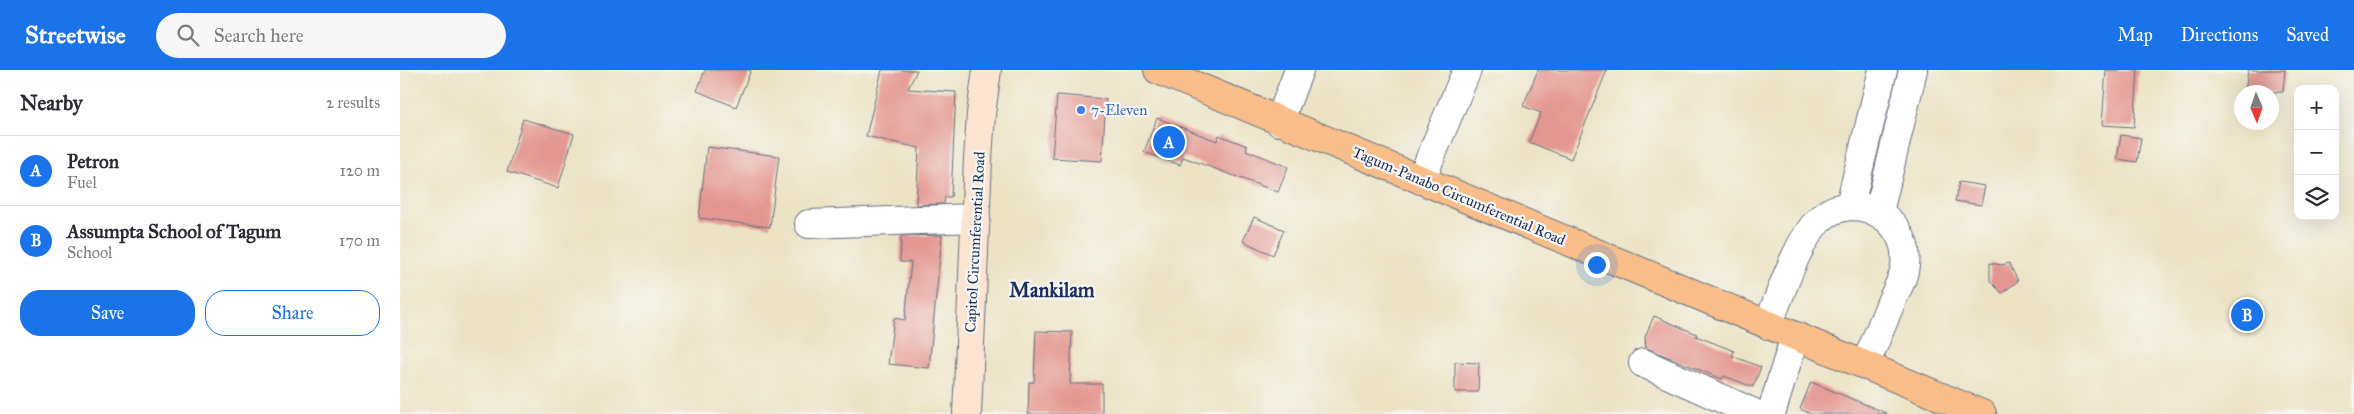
<!DOCTYPE html>
<meta charset="utf-8">
<style>
:root{--surface:#fff;--page:#f7f7f7;--text:#2b2b33;--muted:#7c7c81;--line:#e1e1e2;--accent:#1a73e8}
body{margin:0;font-family:"IM FELL Great Primer",serif;background:var(--page);color:var(--text)}
.controls{position:absolute;right:15px;top:15px;display:grid;overflow:hidden;border-radius:10px;box-shadow:0 5px 20px #0002}
.controls button{width:45px;height:45px;display:grid;place-items:center;padding:0;border:0;border-bottom:1px solid var(--line);background:var(--surface);color:var(--text);font:25px sans-serif}
.compass{position:absolute;left:1834px;top:15px;width:45px;height:45px;border-radius:50%;background:var(--surface);box-shadow:0 5px 20px #0002;rotate:178deg}
.you{position:absolute;left:1196px;top:194px;width:18px;height:18px;margin:-12px;border:4px solid #fff;border-radius:50%;background:#1a73e8;box-shadow:0 0 0 8px #1a73e833}
.badge{display:grid;place-items:center;width:32px;height:32px;border-radius:50%;background:var(--accent);color:#fff;font-size:16px;font-weight:700}
.pin{position:absolute;translate:-50% -50%;border:2px solid #fff;box-shadow:0 1px 5px #0006}
.list{margin:0;padding:0;list-style:none}
h2{display:flex;justify-content:space-between;align-items:center;height:65px;margin:0;padding:0 20px;font-size:21px}
h2 small{font-size:16px;font-weight:400;color:var(--muted)}
.list li{display:grid;grid-template-columns:32px 1fr auto;gap:15px;align-items:center;box-sizing:border-box;height:70px;padding:0 20px;border-top:1px solid var(--line)}
.list b{display:block;font-size:19px;white-space:nowrap}
.list p{margin:0;font-size:16px;white-space:nowrap;color:var(--muted)}
.list em{font-size:16px;font-style:normal;color:var(--muted)}
.actions{display:flex;gap:10px;padding:15px 20px}
.actions a{flex:1;padding:11px 0;border:1px solid var(--accent);border-radius:20px;text-align:center;font-size:18px;color:var(--accent)}
.actions .main{background:var(--accent);color:#fff}
.icon{flex:none;width:28px;height:28px;fill:none;stroke:currentColor;stroke-width:2;stroke-linecap:round;stroke-linejoin:round}
.map{position:relative;flex:none;width:1954px;height:344px;overflow:hidden}
header{display:flex;align-items:center;gap:30px;box-sizing:border-box;height:70px;padding:0 25px;background:var(--accent);color:#fff}
header strong{font-size:24px}
nav{display:flex;gap:28px;margin-inline-start:auto;font-size:18px}
.search{width:350px;height:45px;background:var(--page);display:flex;align-items:center;gap:12px;box-sizing:border-box;padding:0 18px;border-radius:28px;color:var(--muted);font-size:19px}
main{display:flex}
aside{flex:1;background:var(--surface)}
.map>svg:first-child{display:block}
</style>
<header>
<strong>Streetwise</strong>
<div class="search"><svg class="icon" aria-label="search" viewBox="0 0 24 24"><circle cx="10" cy="10" r="6"/><path d="M15 15l6 6"/></svg>Search here</div>
<nav><a>Map</a><a>Directions</a><a>Saved</a></nav>
</header>
<main>
<aside>
<h2>Nearby<small>2 results</small></h2>
<ul class="list">
<li><span class="badge">A</span><div><b>Petron</b><p>Fuel</p></div><em>120 m</em></li>
<li><span class="badge">B</span><div><b>Assumpta School of Tagum</b><p>School</p></div><em>170 m</em></li>
</ul>
<div class="actions"><a class="main">Save</a><a>Share</a></div>
</aside>
<div class="map">
<svg width="1954" height="344" viewBox="0 0 1954 344">
<rect width="100%" height="100%" fill="#f6f6f2"/>
<filter id="ink" filterUnits="userSpaceOnUse"><feTurbulence type="fractalNoise" baseFrequency=".02" numOctaves="2"/><feDisplacementMap in="SourceGraphic" scale="10" xChannelSelector="R" yChannelSelector="G"/><feConvolveMatrix kernelMatrix="1 2 1 2 8 2 1 2 1" color-interpolation-filters="sRGB"/></filter>
<filter id="wash" filterUnits="userSpaceOnUse"><feTurbulence type="fractalNoise" baseFrequency=".0096" numOctaves="4" result="noise"/><feDisplacementMap in="SourceGraphic" scale="20" xChannelSelector="R" yChannelSelector="G"/><feGaussianBlur stdDeviation="1.12" result="paint"/><feColorMatrix in="noise" values="0 0 0 0 0 0 0 0 0 0 0 0 0 0 0 0 0 1.4 0 .05"/><feComposite in="paint" operator="in"/></filter>
<g filter="url(#wash)">
<rect width="100%" height="100%" fill="#ece3c5"/>
<g id="blocks">
<!-- building -->
<path fill="#e49791" d="M305,0H351L336,37L297,21Z
M482,0H517L508,19L556,22L551,127H545L544,134L516,135L519,78L466,66Z
M1138,0H1207L1171,89L1129,72L1141,43L1123,36Z
M1706,0H1738L1734,57L1702,55Z
M1848,0H1885L1883,22H1845Z
M657,25L706,29L702,91L652,88Z
M757,48L817,71L819,65L847,76L846,80L888,97L878,122L783,87L780,95L744,82Z
M123,49L174,64L158,118L107,102Z
M1721,65L1741,68L1737,92L1717,89Z
M307,77L379,86L370,157L299,148Z
M1559,112L1585,116L1581,135L1555,131Z
M854,147L884,160L873,185L843,171Z
M542,165L529,298L488,294L494,248L505,250L511,192H500L501,166Z
M1590,193L1602,195L1609,193L1618,211L1602,223L1590,211Z
M1254,246L1297,264L1296,266L1334,281L1332,286L1361,297L1353,317L1324,306L1322,309L1246,278L1245,267Z
M636,261L672,262L670,314H702V344H628L629,312H634Z
M1055,292L1079,293L1078,322H1055Z
M1411,312L1486,343V344H1411L1400,339Z"/>
</g>
</g>
<g filter="url(#ink)">
<use href="#blocks" fill-opacity="0" stroke="#646e82" stroke-width="1"/>
<g fill="none" stroke-linecap="round" stroke-linejoin="round">
<defs>
<path id="minor" d="M879,52L899,0
M1021,110L1067,0
M1450,135L1483,0
M1479,142L1513,0
M409,154L576,148
M1368,255C1380,226 1397,171 1419,150C1456,115 1516,152 1504,201C1502,211 1496,222 1491,232C1483,253 1474,274 1465,295
M1243,293L1356,344
M1371,344L1395,266"/>
<path id="secondary" d="M567,344L578,89L581,44L587,0"/>
<path id="trunk" d="M758,0L1582,344"/>
</defs>
<!-- minor casing -->
<use href="#minor" stroke="#646e82" stroke-width="30"/>
<!-- secondary casing -->
<use href="#secondary" stroke="#646e82" stroke-width="30"/>
<!-- trunk casing -->
<use href="#trunk" stroke="#646e82" stroke-width="30"/>
<!-- minor -->
<use href="#minor" stroke="#fff" stroke-width="28"/>
<!-- secondary -->
<use href="#secondary" stroke="#fce5d0" stroke-width="28"/>
<!-- trunk -->
<use href="#trunk" stroke="#f8bd89" stroke-width="28"/>
</g>
</g>
<!-- markers -->
<circle fill="#3f7fe0" stroke="#f6f6f2" stroke-width="2" cx="681" cy="40" r="5"/>
<g text-anchor="middle" dominant-baseline="central" stroke-width="4.5" stroke-linejoin="round" paint-order="stroke">
<!-- shop labels -->
<g font-size="15" fill="#366cbe" stroke="#f6f6f2" text-anchor="start">
<text x="691" y="40">7-Eleven</text>
</g>
<!-- street labels -->
<g font-size="15" fill="#1b2f5e" stroke="#f6f6f2">
<text transform="translate(1059 126) rotate(23)">Tagum-Panabo Circumferential Road</text>
<text transform="translate(575 172) rotate(-87)">Capitol Circumferential Road</text>
</g>
<!-- district labels -->
<g font-size="20" font-weight="bold" fill="#1b2f5e" stroke="#f6f6f2">
<text x="652" y="220">Mankilam</text>
</g>
</g>
</svg>
<div class="controls">
<button>+</button>
<button>−</button>
<button><svg class="icon" aria-label="layers" viewBox="0 0 24 24"><path d="M12 4l9 5-9 5-9-5zM3 14l9 5 9-5"/></svg></button>
</div>
<svg class="compass" viewBox="-18 -18 36 36"><path d="M0-13l5 13h-10z" fill="#e53935"/><path d="M0 13l5-13h-10z" fill="#7c7c81"/></svg>
<div class="you"></div>
<div class="pin badge" style="left:769px;top:72px">A</div>
<div class="pin badge" style="left:1847px;top:245px">B</div>
</div>
</main>
